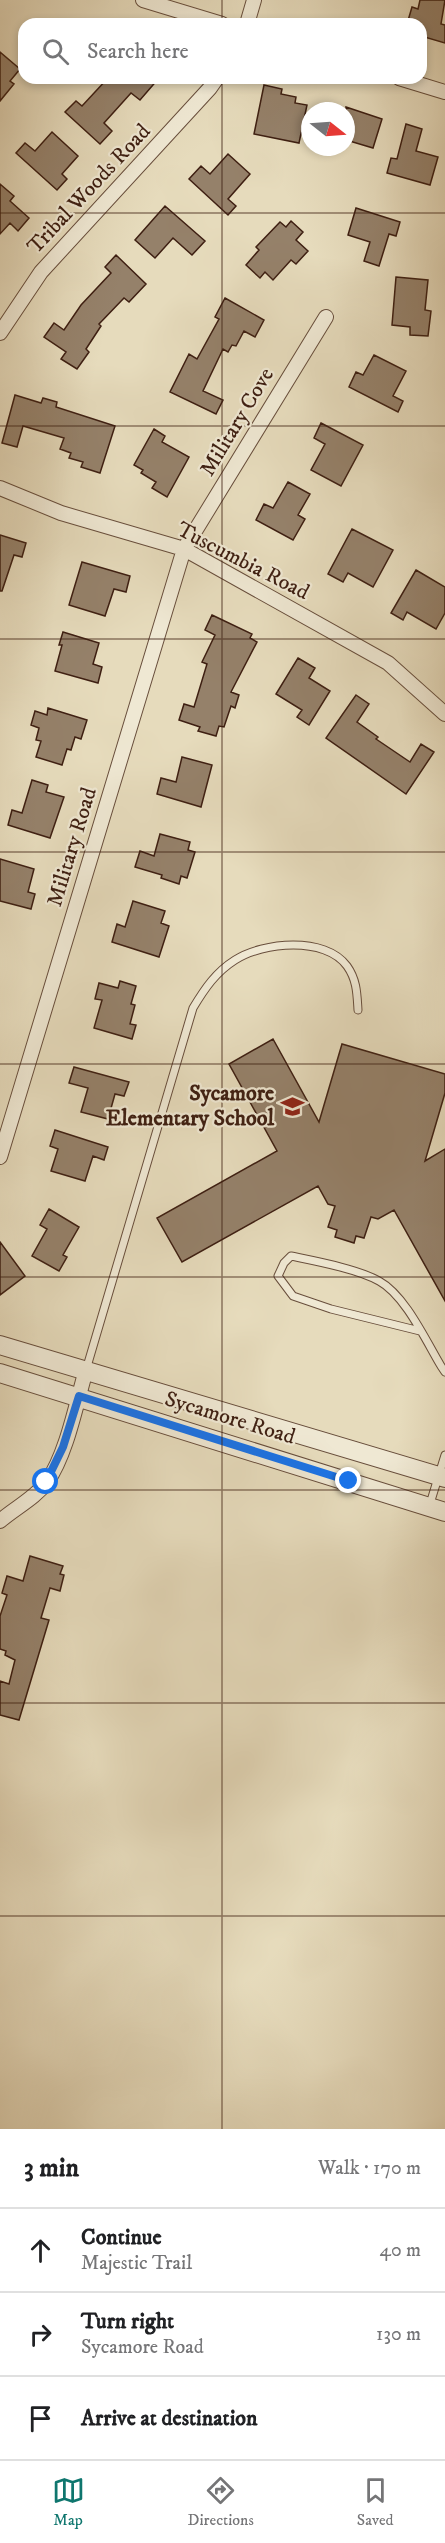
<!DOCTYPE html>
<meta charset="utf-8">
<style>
:root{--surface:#fff;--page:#f6f6f6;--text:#202124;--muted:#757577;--line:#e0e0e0;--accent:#0f766e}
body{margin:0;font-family:"IM FELL DW Pica",serif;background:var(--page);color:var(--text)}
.compass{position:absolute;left:301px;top:102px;width:54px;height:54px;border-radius:50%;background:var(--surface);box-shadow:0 3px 9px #0003;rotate:107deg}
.stop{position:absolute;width:18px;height:18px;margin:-14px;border:4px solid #1a73e8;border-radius:50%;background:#fff}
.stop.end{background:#1a73e8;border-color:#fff;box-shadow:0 2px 6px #0008}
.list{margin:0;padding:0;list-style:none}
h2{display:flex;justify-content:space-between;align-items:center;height:78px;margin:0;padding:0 24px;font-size:26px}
h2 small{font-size:20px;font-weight:400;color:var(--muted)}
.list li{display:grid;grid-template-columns:39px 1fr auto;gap:18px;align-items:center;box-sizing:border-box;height:84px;padding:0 24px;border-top:2px solid var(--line)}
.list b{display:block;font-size:22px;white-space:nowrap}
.list p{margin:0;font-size:20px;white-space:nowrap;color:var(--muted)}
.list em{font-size:20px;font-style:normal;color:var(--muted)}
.icon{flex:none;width:33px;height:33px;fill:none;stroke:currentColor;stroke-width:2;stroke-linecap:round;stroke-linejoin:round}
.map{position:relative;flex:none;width:445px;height:2129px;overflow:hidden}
.search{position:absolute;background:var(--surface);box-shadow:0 3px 9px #0003;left:18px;right:18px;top:18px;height:66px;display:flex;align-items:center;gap:15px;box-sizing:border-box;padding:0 21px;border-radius:18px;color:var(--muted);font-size:22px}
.sheet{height:330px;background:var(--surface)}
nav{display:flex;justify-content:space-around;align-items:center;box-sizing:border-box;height:84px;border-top:2px solid var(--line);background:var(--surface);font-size:16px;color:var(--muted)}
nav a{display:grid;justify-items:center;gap:3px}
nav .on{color:var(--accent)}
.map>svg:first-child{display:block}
</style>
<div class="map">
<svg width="445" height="2129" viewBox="0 0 445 2129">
<rect width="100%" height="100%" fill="#e6dbbc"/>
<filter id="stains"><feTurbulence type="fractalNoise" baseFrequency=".00333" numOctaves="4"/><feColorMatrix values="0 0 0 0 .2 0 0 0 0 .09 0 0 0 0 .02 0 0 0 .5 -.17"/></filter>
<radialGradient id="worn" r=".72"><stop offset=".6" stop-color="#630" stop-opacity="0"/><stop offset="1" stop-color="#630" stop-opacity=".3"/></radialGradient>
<!-- building -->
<path fill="#95816a" stroke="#3e1f12" stroke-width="1.5" d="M420,0H445L441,24L445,25V43L421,36V24H407L412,7L418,9Z
M0,52L20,69L10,81L14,84L0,101Z
M108,78H159L140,100L131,93L104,123L112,131L100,144L65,112L76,101L82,106Z
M264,85L282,89L281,94L296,97L295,103L307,105L299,143L254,134Z
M346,107L382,119L373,148L346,140Z
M406,124L422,129L416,151L438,157L430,185L387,173L391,158L397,159Z
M52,132L78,156L62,174L67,179L57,190L16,153L25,143L35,151Z
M228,154L250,174L228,199L236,206L228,215L189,179L201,166L210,174Z
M0,184L14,196L10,201L29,218L18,231L10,223L0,234Z
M165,206L205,241L192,255L173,238L155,258L135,240Z
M356,208L400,222L396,236L389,234L379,266L364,261L370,242L348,235Z
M291,221L303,232L296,240L308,251L296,264L291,260L273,280L265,272L260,278L246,265L259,250L256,247L280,222L286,227Z
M116,255L146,284L129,302L124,298L99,324L101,326L86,349L89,352L77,369L61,359L66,352L44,337L54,323L64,330L81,305L111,273L105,267Z
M396,277L428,280L425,310L431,311L428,336L410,335V327L392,325Z
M225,298L264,320L255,337L244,331L236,346L232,345L228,352L223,349L203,391L223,400L216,414L170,392L189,354L197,359L219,319L215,317Z
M374,355L406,371L393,396L403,401L398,412L349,387L356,372L363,375Z
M15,395L41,403L43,398L57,402L56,407L115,426L100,473L81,467L83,462L69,458L71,453L60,449L64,438L23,426L17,447L2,443Z
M321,423L363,445L341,486L311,470L325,444L314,438Z
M154,429L165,436L162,442L189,457L167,497L152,488L156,482L141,473L143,470L134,465Z
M288,482L310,494L298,515L305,519L293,540L256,520L264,504L273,508Z
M352,529L393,550L373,587L348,573L343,582L328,574Z
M0,535L26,543L22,557L14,555L2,591H0Z
M82,562L130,576L126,592L114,589L105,616L69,605Z
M416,570L445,587V613L436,629L407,612L403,620L391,613Z
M212,615L252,634L250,638L257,642L231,692L239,695L235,708L231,706L224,727L219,726L216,736L198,731L200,727L179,720L184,704L194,707L207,664L202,662L215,635L205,630Z
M63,632L99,643L93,664L102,667L98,683L55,671L62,645H59Z
M298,658L315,668L309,678L330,691L309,725L297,717L302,710L276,694Z
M356,695L369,704L357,722L378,737L376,739L410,762L421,744L434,752L406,794L326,738Z
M48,708L87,720L81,739L75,737L71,750L67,749L62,765L36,757L41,741L36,740L39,728L31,725L35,711L47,715Z
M182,757L212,765L201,807L157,794L161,778L176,782Z
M32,780L48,785L46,792L64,797L50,838L8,825L12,810L22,813Z
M160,834L190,842L188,850L195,852L187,878L181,876L179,884L161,878L162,875L135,867L140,851L154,856Z
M0,859L34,869L28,892L35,894L31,909L0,901Z
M133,901L165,911L161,923L169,926L159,957L112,942L117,924L125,927Z
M120,981L136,986L131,1004L135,1005L130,1024L136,1025L132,1039L94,1028L102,1000L95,999L99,983L118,988Z
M273,1039L319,1122L342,1044L445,1074V1093L425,1161L445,1149V1301L394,1210L378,1219L371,1217L364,1238L356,1236L354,1243L335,1237L337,1230L328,1227L335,1206L328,1204L318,1186L182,1262L157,1218L277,1151L229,1064Z
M74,1067L129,1082L124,1096L115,1094L108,1119L81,1112L88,1088L69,1083Z
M55,1130L108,1147L104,1160L93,1156L85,1181L51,1171L58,1149L50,1146Z
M49,1209L79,1227L63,1255L67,1257L59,1271L32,1256L47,1229L40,1225Z
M0,1242L25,1276L0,1295Z
M30,1556L63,1566L60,1574L64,1575L60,1591L50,1588L41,1618L49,1620L19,1720L0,1715V1681L9,1684L15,1660L5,1655L6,1651L0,1649V1616L7,1595L2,1593L7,1576L23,1581Z"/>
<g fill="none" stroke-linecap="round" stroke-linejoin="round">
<defs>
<path id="service" d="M420,1331L331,1309L293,1296L278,1276L284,1263L291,1256C315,1261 358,1269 379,1281C405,1295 426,1341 441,1366L445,1372
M86,1370L193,1008C205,988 216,972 235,960C263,942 325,936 347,966C357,980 357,994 358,1010
M429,1507L445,1455"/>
<path id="minor" d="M143,0L222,24
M247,24L254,0
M399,78L445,92
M0,333L41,272L210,88L217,78
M0,488L61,513L184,549L388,663L445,714
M0,1157L184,549L326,317
M0,1521C15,1508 35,1498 47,1482C67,1453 76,1404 86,1370"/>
<path id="tertiary" d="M0,1345L445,1478
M0,1373L445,1512"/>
</defs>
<!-- service casing -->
<use href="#service" stroke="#684e3c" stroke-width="9"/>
<!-- minor casing -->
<use href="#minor" stroke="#684e3c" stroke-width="16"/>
<!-- tertiary casing -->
<use href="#tertiary" stroke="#684e3c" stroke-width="20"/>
<!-- service -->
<use href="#service" stroke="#efe8d3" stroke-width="7"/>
<!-- minor -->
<use href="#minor" stroke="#efe8d3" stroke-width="14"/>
<!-- tertiary -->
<use href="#tertiary" stroke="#efe8d3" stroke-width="18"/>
</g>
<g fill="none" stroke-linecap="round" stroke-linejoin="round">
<!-- route -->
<path stroke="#1a73e8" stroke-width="8" d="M46,1482L63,1447L79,1396L349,1481"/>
</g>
<!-- grid -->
<path fill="none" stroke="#3e1f12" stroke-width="1.5" stroke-opacity="0.55" d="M222,0V24M222,78V2129M0,213H445M0,426H445M0,639H445M0,852H445M0,1064H445M0,1277H445M0,1490H445M0,1703H445M0,1916H445"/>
<!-- icons -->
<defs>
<symbol id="school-bare" viewBox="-9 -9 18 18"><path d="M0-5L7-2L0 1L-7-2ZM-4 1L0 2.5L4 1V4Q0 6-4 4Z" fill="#8f2418" stroke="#efe8d3" stroke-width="2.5" paint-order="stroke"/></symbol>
</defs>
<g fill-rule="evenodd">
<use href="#school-bare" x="276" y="1090" width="33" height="33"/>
</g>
<g text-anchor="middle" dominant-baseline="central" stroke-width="4.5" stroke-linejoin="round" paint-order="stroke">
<!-- street labels -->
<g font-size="22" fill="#3e1f12" stroke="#efe8d3">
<text transform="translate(89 189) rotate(-47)">Tribal Woods Road</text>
<text transform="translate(237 422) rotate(-59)">Military Cove</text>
<text transform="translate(243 561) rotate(27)">Tuscumbia Road</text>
<text transform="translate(72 847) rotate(-73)">Military Road</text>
<text transform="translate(230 1418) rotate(17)">Sycamore Road</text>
</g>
<!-- poi labels -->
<g font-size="22" font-weight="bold" fill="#3e1f12" stroke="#efe8d3" text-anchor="end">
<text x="274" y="1093">Sycamore<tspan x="274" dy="25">Elementary School</tspan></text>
</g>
</g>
<rect width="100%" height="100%" filter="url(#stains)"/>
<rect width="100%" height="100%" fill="url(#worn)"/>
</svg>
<svg class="compass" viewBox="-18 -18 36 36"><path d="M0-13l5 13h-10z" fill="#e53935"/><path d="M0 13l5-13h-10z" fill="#757577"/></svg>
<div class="stop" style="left:46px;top:1482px"></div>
<div class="stop end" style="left:349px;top:1481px"></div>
<div class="search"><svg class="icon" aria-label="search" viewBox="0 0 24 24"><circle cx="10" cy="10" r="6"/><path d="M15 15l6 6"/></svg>Search here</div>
</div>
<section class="sheet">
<h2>3 min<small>Walk · 170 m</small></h2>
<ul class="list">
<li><svg class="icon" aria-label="ahead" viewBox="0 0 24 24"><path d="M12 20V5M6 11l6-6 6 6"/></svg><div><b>Continue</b><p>Majestic Trail</p></div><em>40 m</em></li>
<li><svg class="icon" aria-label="right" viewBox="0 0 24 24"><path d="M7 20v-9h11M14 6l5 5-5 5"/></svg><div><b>Turn right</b><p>Sycamore Road</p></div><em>130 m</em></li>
<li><svg class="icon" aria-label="arrive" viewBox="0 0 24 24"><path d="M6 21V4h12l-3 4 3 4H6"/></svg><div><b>Arrive at destination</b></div></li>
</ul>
</section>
<nav>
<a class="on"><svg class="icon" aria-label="map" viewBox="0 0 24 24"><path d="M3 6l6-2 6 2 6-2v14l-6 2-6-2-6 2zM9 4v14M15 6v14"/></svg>Map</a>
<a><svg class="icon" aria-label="directions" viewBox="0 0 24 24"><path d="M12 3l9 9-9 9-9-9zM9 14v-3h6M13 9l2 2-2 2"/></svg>Directions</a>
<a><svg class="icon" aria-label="saved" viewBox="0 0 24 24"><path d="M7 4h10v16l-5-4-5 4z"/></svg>Saved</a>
</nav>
